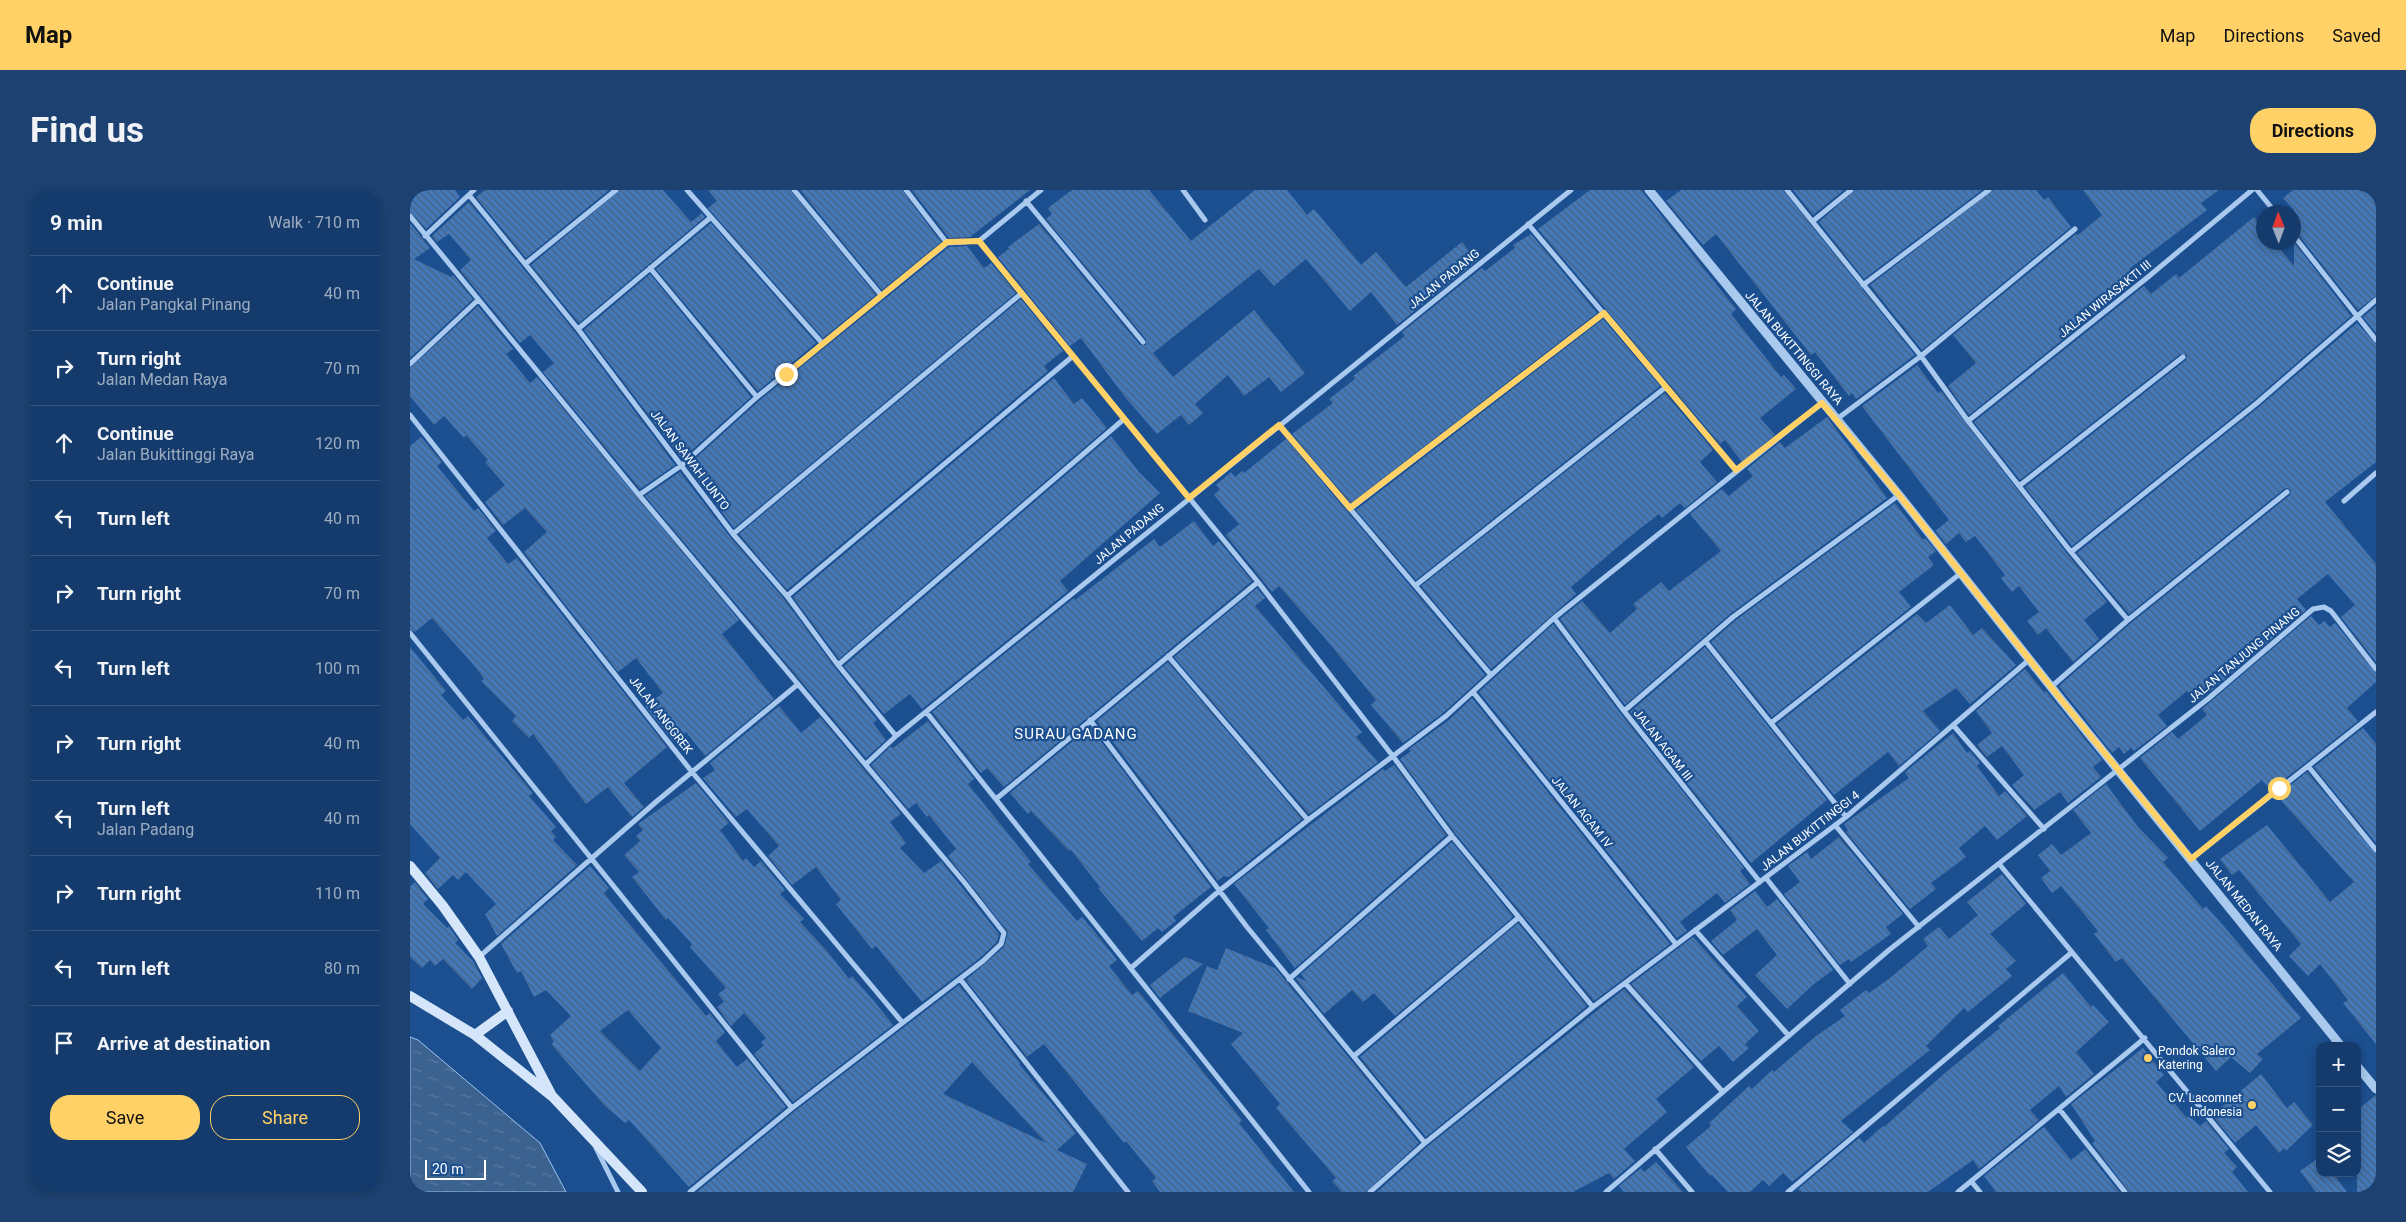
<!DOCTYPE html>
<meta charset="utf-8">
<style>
:root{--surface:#143b6b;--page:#1d4271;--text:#f1f3f6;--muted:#9dadc1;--line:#33557e;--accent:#ffd166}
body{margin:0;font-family:Roboto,sans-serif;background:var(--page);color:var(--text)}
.controls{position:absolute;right:15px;bottom:15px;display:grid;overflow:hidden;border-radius:10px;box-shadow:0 2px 8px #0003}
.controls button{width:45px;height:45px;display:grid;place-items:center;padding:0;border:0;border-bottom:1px solid var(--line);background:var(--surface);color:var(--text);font:25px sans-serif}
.compass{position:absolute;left:1846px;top:15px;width:45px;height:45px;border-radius:50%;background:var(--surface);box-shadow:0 2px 8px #0003;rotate:359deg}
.scale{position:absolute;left:15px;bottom:12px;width:61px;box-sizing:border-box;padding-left:5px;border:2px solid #fff;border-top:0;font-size:14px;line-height:18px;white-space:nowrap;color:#fff;-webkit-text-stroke:4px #1b4f8f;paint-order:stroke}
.stop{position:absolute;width:15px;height:15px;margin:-11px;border:4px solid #ffd166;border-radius:50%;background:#fff}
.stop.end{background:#ffd166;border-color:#fff;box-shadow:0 1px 5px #0008}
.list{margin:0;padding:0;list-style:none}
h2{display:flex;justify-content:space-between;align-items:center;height:65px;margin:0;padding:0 20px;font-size:21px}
h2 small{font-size:16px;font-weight:400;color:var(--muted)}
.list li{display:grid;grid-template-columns:32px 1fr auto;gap:15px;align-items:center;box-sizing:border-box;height:75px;padding:0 20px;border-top:1px solid var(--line)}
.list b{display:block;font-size:19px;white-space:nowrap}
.list p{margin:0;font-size:16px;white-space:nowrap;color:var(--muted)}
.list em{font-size:16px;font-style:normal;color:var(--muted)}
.actions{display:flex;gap:10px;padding:15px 20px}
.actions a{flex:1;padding:11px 0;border:1px solid var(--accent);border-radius:20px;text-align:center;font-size:18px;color:var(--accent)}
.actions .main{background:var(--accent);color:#111}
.icon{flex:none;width:28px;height:28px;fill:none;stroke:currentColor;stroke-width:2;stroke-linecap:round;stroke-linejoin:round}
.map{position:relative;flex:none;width:1966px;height:1002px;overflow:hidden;border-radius:20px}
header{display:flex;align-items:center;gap:30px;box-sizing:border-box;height:70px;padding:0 25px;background:var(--accent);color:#111}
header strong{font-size:24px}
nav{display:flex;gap:28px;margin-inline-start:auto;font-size:18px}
.intro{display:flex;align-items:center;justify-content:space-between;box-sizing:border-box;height:120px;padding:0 30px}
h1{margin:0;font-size:35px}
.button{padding:12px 22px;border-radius:20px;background:var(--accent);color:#111;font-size:18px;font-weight:700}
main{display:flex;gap:30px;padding:0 30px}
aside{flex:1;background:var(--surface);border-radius:20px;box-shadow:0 2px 8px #0003}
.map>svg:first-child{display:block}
</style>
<header>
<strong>Map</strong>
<nav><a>Map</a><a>Directions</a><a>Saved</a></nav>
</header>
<div class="intro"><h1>Find us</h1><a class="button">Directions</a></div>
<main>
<aside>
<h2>9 min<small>Walk · 710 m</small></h2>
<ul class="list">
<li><svg class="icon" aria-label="ahead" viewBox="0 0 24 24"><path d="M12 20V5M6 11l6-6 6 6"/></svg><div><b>Continue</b><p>Jalan Pangkal Pinang</p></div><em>40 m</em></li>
<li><svg class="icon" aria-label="right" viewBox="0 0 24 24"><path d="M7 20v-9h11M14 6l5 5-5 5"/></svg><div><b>Turn right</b><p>Jalan Medan Raya</p></div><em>70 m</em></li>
<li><svg class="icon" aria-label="ahead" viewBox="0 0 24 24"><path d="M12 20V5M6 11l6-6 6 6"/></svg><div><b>Continue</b><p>Jalan Bukittinggi Raya</p></div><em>120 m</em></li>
<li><svg class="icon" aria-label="left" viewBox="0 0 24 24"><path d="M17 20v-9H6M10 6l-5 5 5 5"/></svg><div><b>Turn left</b></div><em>40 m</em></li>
<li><svg class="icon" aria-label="right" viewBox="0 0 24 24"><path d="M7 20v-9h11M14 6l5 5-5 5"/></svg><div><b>Turn right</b></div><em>70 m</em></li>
<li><svg class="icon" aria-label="left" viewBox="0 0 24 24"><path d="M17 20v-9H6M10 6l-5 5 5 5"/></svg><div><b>Turn left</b></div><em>100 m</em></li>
<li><svg class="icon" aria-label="right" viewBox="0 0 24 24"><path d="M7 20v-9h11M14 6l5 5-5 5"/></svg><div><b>Turn right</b></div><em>40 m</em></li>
<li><svg class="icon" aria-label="left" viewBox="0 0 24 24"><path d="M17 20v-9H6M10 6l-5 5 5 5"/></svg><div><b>Turn left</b><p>Jalan Padang</p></div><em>40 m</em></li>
<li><svg class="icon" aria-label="right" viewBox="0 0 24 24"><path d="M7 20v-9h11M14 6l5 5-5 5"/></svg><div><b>Turn right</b></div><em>110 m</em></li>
<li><svg class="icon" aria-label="left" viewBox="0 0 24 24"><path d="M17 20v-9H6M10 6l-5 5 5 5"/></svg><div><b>Turn left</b></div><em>80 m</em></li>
<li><svg class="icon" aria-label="arrive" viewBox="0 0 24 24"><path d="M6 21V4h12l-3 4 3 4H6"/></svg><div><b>Arrive at destination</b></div></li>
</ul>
<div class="actions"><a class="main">Save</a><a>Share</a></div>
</aside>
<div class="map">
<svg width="1966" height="1002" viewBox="0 0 1966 1002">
<defs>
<pattern id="water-ripples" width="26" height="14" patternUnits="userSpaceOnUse" patternTransform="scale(1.25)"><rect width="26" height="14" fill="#3c6290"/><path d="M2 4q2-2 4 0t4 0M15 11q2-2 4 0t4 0" fill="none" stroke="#597aa1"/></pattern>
<pattern id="building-back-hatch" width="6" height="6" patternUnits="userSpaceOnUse" patternTransform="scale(1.25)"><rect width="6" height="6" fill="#4478b7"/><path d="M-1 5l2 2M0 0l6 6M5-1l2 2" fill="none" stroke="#486282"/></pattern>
</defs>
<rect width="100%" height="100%" fill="#1b4f8f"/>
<!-- water -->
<path fill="url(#water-ripples)" stroke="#9cc4f0" d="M0,847L8,850L130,953L156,1002H0Z"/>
<!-- building -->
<path fill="url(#building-back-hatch)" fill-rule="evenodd" d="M0,0H45L50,7L16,39L0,22Z
M75,0H199L116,68L66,7Z
M210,0H253L281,32L292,23L295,27L169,133L121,75Z
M298,0H380L466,105L413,148L298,18L307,11Z
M390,0H492L531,52L472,100Z
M502,0H620L560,47L539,48Z
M662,0H739L781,51L845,0H877L897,25L904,19L951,75L966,62L996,97L1052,52L1067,71L987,135L961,102L940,121L896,69L864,96L849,79L743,163L763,187L844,120L895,183L871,202L859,187L834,206L818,185L785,214L793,223L779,235L771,225L747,244L715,207L671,148L660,156L588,67L599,59L598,57L629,34L730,155H736V149L636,29L642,24L638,18Z
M1180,0H1231L1326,119L1321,124L1371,187L1374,185L1386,199L1350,228L1365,245L1332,272L1315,250L1310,254L1128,39Z
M1271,0H1373L1505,165L1446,209L1442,203L1439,206L1405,162L1401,165L1306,44L1293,55L1256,11Z
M1383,0H1434L1403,25Z
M1445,0H1572L1454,89L1409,32Z
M1583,0H1626L1634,10L1638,7L1661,37L1512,160L1460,95Z
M1673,0H1809L1791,13L1797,20L1719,79L1728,89L1559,225L1538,196L1566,173L1543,145L1666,44L1668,45L1692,25Z
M1883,0H1966V106L1948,120L1887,43L1884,42V20L1873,8Z
M59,12L165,142L265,275L230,299L133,182L144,173L120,145L110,153L50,80L61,70L39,44L27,52L22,46Z
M1844,27L1854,39V52H1864L1884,76V52L1941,126L1844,210L1662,356L1615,297L1776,170L1777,165L1770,164L1610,290L1564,232L1734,96L1741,104L1766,84L1769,88Z
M0,33L20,58L4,69L41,87L43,85L63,109L0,168Z
M301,33L406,153L348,201L246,79Z
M1121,44L1187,123L941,313L882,244L923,213L919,209L945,189L943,186L995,146L992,142L1072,78L1075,81L1105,58L1103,55Z
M557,56L574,78L581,73L606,103L324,338L277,276L350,210L539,57Z
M240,84L341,207L272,269L174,140Z
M611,109L653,161L634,176L638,181L377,400L329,344Z
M68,116L103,159L96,164L120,193L127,187L329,430L312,444L364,509L295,566L276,542L264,552L235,516L253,503L226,468L208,482L114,362L137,342L115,318L93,335L75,312L95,295L75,272L78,270L56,245L54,248L34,226L24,235L0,206V178Z
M1966,116V143L1953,127Z
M1193,129L1250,196L1006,390L946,320Z
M1947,133L1966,154V272L1915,312L1966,374V472L1931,427L1945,415L1918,384L1887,409L1896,420L1796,505L1786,512L1777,501L1748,525L1757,536L1724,561L1721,558L1714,564L1709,557L1702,563L1649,496L1721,433L1880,305L1881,301L1878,298L1874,299L1719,424L1667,363L1850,216Z
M1507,175L1528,203L1531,201L1658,365L1697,412L1674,430L1689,449L1663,472L1636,438L1628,445L1617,431L1629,422L1609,396L1602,402L1591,388L1595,385L1565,346L1556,352L1549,343L1536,354L1525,341L1539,330L1452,216Z
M644,188L664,214L672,208L697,238L429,469L383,407Z
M1255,203L1303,260L1290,272L1307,292L1275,318L1270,313L1252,328L1249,324L1217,349L1161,397L1166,404L1081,479L1011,396Z
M1417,227L1477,308L1320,424L1215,515L1150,429L1172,411L1200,443L1227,419L1223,414L1251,392L1259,401L1311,361L1280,324L1312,299L1319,306L1343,286L1337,279L1370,252L1375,258Z
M701,246L729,282L750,303L650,391L658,401L512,519L500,504L474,524L434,476Z
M11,247L32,272L27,276L64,321L68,318L86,341L77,348L98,374L107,368L257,557L214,593L234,617L222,627L198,597L176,614L123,544L119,548L102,531L106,526L71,491L74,489L67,479L22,428L5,442L0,439V256Z
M876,249L1075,485L1033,523L993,553L961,515L966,510L914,447L869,396L862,402L816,345L829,334L804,305L810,299L806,295L821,282L825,287L832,281L834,283Z
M270,282L320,347L374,409L425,478L467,530L463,533L476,550L456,568L235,306Z
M1485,313L1513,350L1515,348L1526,361L1518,367L1524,375L1489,402L1501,417L1362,527L1301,452L1326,430Z
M784,331L803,356L809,351L842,391L594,597L577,578L571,583L522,522L664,408L665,410L744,349L750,357Z
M847,398L855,408L845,416L952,542L946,547L968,572L899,624L764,467Z
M1540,415L1563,445L1572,438L1606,475L1560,514L1546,498L1513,521L1530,541L1489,576L1478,562L1424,605L1367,534L1507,424L1516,433Z
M1901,426L1909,435L1914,431L1920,437L1925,433L1966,483V492L1937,518L1948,531L1861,600L1852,590L1790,641L1730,568L1762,542L1768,549L1797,525L1792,519Z
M1143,434L1211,524L1334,678L1330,681L1340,694L1315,713L1307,703L1270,732L1277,741L1267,748L1069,502Z
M0,457L36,501L31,505L53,530L58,526L123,603L119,606L146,637L141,641L146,647L143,650L167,675L87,746L75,724L86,714L56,682L48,690L43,685L28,699L15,683L30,668L0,634Z
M1295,457L1417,610L1341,673L1220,522Z
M758,472L892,629L819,687L814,686L808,691L687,531Z
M1615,479L1634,502L1636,501L1692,570L1683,577L1691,587L1658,613L1650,602L1624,620L1602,595L1614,585L1592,556L1577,567L1567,555L1582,543L1566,521Z
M1062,508L1260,754L1184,811L1045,643L990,569L1001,561L999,559L1039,530Z
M369,516L391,543L410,527L491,624L480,632L496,653L490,658L514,683L531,671L589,744L587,752L570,768L512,812L466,756L462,759L426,714L431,710L406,677L382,695L358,666L369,656L337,619L326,627L293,588L305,580L300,573Z
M518,531L564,589L558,594L621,672L618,674L667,731L672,727L684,741L707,770L699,776L722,805L728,801L832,930L829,933L884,1002H750L742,991L746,988L716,951L714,953L634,854L617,867L556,790L594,757L598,742L538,666L546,659L519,625L517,627L506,613L498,619L461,575L481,556L483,558Z
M680,537L801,697L763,727L766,731L752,742L748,738L732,751L688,698L690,697L661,660L659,661L621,621L618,624L600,603Z
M1953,538L1966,554V653L1904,577Z
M1543,543L1557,563L1560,561L1570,573L1567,576L1589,606L1595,601L1617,626L1587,650L1575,636L1549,658L1556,667L1521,693L1526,699L1500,719L1436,642L1438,640L1434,634L1499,588L1495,582Z
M984,575L1036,645L885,778L856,740L859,738L824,694L973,579L975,581Z
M1897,582L1966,664V854L1933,813L1938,810L1910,774L1898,786L1879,766L1891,754L1829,680L1822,685L1810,669L1857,635L1920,712L1944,692L1867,606Z
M286,593L319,633L310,640L333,671L336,668L344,677L351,671L375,700L370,704L394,729L390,732L417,761L439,789L442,786L464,811L483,835L383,912L344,864L354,855L351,852L356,848L334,823L321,836L307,817L314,812L308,804L316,798L280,757L282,754L258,728L256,730L222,687L229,682L214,665L230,651L226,646L233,640L228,634Z
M1696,594L1728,637L1758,668L1753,672L1793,719L1796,716L1812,734L1891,828L1847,864L1853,869L1840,883L1821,867L1806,881L1712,768L1706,772L1684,744L1688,741L1651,696L1642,703L1631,688L1640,681L1628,665L1642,654L1651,665L1681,643L1663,620Z
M1429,647L1493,724L1476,737L1481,744L1441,772L1439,769L1430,775L1374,704L1390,692L1378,676L1397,662L1401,669Z
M1042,652L1103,727L985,826L964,803L953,812L942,800L914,824L886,789L887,787L896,791L891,784Z
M180,676L199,698L194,703L205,717L296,826L300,823L315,842L306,851L327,877L337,869L376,917L279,997L219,930L215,933L195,916L141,854L144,852L140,845L161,826L136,800L124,807L111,781L107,783L91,754ZM218,820L251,858L230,881L190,841Z
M1592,684L1616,714L1580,744L1606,771L1596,779L1602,786L1558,822L1554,818L1516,856L1520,860L1431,931L1443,942L1382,992L1373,983L1359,996L1353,990L1340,1002H1318L1302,985L1300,986L1276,957L1301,936L1299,933L1339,896L1342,899L1362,880L1364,882L1406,846L1435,826L1430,820L1456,800L1459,803L1480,788L1518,756L1513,749L1529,737L1539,749L1568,725L1557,712Z
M5,692L18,709L13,714L37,738L39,736L48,750L45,753L63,771L72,788L62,799L33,769L25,776L20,770L12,778L0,767V697Z
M1345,701L1357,717L1367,709L1423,780L1404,794L1377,819L1345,785L1367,765L1347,739L1313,765L1301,751L1327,730L1320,720Z
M1108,733L1177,816L1016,947L950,867Z
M1283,747L1337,807L1327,816L1349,841L1335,854L1339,858L1323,872L1309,856L1291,871L1221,794Z
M816,758L865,778L1009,953L956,1002H932L922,991L926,988L866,918L870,914L821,854L833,843L778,821L797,776L807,780Z
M775,767L793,774L750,808L740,795Z
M1653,783L1681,817L1683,815L1699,832L1666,862L1684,884L1656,907L1649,896L1620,920L1629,930L1569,979L1563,970L1518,1002H1391L1388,999L1449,948L1454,953L1473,936L1474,937L1536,882L1590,838L1588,836Z
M549,795L610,873L609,874L666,943L647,960L677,974L663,1002H287L385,921ZM562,872L636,953L533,904Z
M1214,799L1284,877L1246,909L1257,922L1214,959L1225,971L1204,989L1199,983L1163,1002H967L1018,956Z
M1733,858L1754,885L1746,892L1777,928L1779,926L1790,936L1796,931L1819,959L1814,963L1827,977L1822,982L1838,1002H1719L1682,953L1685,951L1661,914Z
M1851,884L1877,918L1884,912L1903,935L1876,961L1874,958L1869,963L1846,935L1825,953L1802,925Z
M1966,905V1002H1947V920Z
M1634,937L1661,970L1675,959L1709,1002H1586L1574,986Z
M1910,967V983H1923L1937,1002H1906L1890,981Z
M1246,972L1273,1002H1214L1209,996L1231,978L1234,982Z"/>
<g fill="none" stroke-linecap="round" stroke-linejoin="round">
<!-- minor -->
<path stroke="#a9c9ee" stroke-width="5" d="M277,0L413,154
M384,0L471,105
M496,0L537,53
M773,0L795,30
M1377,0L1511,166L1558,231L1661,362L1718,430
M1847,0L1865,22
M59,5L168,139L323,344L377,406L428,475L486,546
M616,11L733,152
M0,26L229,305L554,692L594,743L591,754L573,771L382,918L280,1002
M1403,31L1441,0
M1118,34L1326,280
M15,46L64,0
M1884,46L1966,150
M569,51L848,392L982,565L1042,646L1183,817
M115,74L206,0
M240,78L347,207
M1453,95L1579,0
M168,139L300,28
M0,174L68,110
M0,225L282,582L492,832
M1427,229L1511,166L1665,39
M1558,231L1738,87L1842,0
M869,235L1081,485
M1609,296L1773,167
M229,305L272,275L347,207L537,53L569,51L631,0
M1934,311L1966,283
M940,319L1194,123
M323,344L612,103
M1661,362L1847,213L1966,110
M1006,395L1256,197
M377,406L663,166
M1144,428L1214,521L1350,692
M0,443L382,918
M1296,452L1436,627
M758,466L898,630
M428,475L714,229
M1641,497L1718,430L1877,302
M1063,502L1266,754
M1214,521L1323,427L1489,305
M517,523L899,1002
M680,530L837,737L1015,953
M1361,533L1551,383
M1543,535L1634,639
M456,574L486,546L1161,0
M1898,576L1966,660
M586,609L848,392
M1425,635L1509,737
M1781,669L1966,522
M1590,675L1860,1002
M1356,688L1440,794
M1285,740L1379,846
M69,767L247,611L387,495
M721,778L809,701L898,630L1036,526L1144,428L1412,213
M550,789L718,1002
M879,789L1042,646
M1215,793L1312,901
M944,866L1108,728
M1650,920L1715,1002
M186,958L208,1002
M1245,959L1282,1002
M1561,991L1570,1002
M960,1002L1015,953L1183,817L1436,627L1620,469
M1196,1002L1479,760L1799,508L1903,419L1914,417L1921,421L1966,479
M1378,1002L1661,763
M1548,1002L1735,848"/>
<!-- tertiary -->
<path stroke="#a9c9ee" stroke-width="9" d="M1239,0L1489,305L1653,512L1931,856
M1947,876L1966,899"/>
<!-- secondary -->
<path stroke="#d6e6fa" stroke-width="10" d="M0,676L33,716L69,767L141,904
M0,806L65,845L143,907L232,1002
M65,845L98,821"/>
</g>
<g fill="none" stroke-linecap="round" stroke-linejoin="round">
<!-- route -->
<path stroke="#ffd166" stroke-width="6" d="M376,184L537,52L569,51L779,308L869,235L940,318L1194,123L1326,280L1412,213L1489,305L1653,512L1781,669L1869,598"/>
</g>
<!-- markers -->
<g fill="#ffd166" stroke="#1b4f8f" stroke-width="2">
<circle cx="1738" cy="868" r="5"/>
<circle cx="1842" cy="915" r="5"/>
</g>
<g text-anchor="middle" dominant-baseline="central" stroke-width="4.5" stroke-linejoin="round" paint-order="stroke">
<!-- street labels -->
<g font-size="12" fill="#fff" stroke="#1b4f8f">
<text transform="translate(1034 89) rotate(-39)">JALAN PADANG</text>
<text transform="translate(1695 109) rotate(-39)">JALAN WIRASAKTI III</text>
<text transform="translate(1384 158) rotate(50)">JALAN BUKITTINGGI RAYA</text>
<text transform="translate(280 270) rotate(53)">JALAN SAWAH LUNTO</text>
<text transform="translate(719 344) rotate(-40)">JALAN PADANG</text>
<text transform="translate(1834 465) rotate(-40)">JALAN TANJUNG PINANG</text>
<text transform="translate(251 525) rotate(52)">JALAN ANGGREK</text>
<text transform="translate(1253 555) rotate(52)">JALAN AGAM III</text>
<text transform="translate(1172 622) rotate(51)">JALAN AGAM IV</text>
<text transform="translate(1400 641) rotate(-38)">JALAN BUKITTINGGI 4</text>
<text transform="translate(1834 715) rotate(51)">JALAN MEDAN RAYA</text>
</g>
<!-- poi labels -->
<g font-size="12" fill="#fff" stroke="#1b4f8f" text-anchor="start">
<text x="1748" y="861">Pondok Salero<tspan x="1748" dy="14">Katering</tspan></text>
<text x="1832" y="908" text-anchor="end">CV. Lacomnet<tspan x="1832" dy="14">Indonesia</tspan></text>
</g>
<!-- quarter labels -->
<g font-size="15" letter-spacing="1" fill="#fff" stroke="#1b4f8f">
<text x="666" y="544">SURAU GADANG</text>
</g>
</g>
</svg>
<div class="controls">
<button>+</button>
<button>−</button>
<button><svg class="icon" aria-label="layers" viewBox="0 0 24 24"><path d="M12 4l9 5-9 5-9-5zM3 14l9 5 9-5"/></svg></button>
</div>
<svg class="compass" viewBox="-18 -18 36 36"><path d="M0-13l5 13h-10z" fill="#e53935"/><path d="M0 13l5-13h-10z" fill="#9dadc1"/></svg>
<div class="scale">20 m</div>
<div class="stop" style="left:1869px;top:598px"></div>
<div class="stop end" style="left:376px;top:184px"></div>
</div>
</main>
